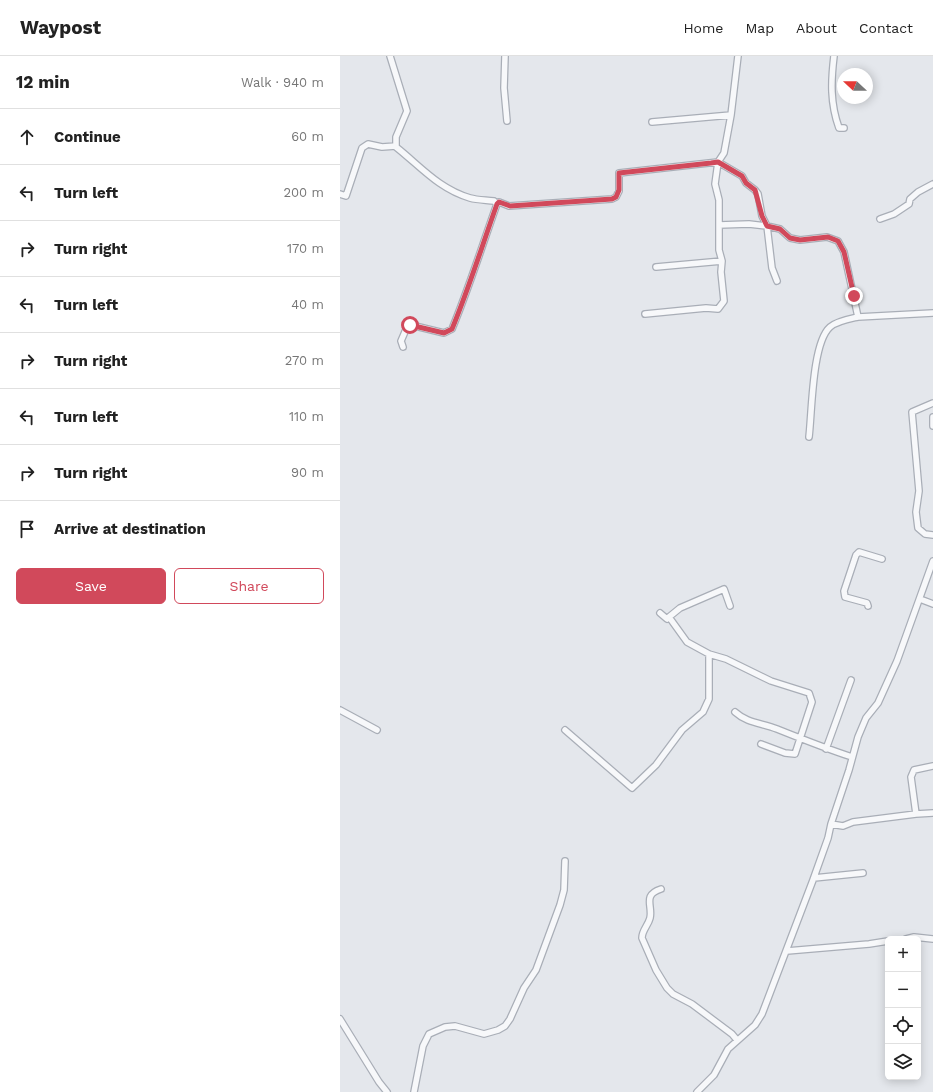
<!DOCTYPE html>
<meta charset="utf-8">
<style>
:root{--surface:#fff;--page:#f6f6f6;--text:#222;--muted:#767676;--line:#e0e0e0;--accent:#d1495b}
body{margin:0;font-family:"Work Sans",sans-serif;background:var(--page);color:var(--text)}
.controls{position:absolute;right:12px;bottom:12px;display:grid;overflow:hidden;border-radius:6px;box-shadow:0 2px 10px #0003}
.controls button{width:36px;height:36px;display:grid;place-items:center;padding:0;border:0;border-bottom:1px solid var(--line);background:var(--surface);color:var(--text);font:20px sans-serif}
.compass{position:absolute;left:497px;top:12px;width:36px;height:36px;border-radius:50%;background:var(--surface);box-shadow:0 2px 10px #0003;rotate:292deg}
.stop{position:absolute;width:12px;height:12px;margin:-9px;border:3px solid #d1495b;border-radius:50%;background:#fff}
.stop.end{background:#d1495b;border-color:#fff;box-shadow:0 1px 4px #0008}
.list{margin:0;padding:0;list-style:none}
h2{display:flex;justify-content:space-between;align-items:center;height:52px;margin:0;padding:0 16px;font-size:17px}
h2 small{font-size:13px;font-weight:400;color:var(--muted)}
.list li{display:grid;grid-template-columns:26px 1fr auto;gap:12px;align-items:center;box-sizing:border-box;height:56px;padding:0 16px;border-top:1px solid var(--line)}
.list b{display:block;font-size:15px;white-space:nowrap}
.list em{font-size:13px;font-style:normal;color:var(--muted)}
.actions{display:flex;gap:8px;padding:12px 16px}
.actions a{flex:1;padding:9px 0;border:1px solid var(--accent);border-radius:6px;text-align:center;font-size:14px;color:var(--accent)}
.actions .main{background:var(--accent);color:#fff}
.icon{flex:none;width:22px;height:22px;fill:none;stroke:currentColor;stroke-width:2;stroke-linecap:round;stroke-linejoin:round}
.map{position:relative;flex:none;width:593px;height:1036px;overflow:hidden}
header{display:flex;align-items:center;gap:24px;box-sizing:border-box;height:56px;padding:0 20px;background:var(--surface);border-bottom:1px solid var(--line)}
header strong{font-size:19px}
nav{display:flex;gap:22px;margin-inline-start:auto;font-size:14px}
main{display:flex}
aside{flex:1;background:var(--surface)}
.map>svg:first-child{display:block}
</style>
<header>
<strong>Waypost</strong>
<nav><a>Home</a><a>Map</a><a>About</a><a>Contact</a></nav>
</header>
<main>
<aside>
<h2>12 min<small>Walk · 940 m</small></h2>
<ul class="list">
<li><svg class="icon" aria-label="ahead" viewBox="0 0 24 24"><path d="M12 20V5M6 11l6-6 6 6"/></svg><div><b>Continue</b></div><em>60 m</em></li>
<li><svg class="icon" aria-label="left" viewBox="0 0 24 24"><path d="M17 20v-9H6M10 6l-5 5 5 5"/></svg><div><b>Turn left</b></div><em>200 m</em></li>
<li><svg class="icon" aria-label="right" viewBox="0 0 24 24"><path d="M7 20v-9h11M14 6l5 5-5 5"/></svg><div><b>Turn right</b></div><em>170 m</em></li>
<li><svg class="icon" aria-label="left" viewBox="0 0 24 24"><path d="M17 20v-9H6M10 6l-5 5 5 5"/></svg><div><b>Turn left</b></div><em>40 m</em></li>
<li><svg class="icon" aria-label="right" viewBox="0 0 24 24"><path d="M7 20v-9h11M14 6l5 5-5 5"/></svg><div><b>Turn right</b></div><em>270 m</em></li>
<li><svg class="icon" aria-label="left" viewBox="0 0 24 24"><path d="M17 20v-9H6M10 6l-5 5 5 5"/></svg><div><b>Turn left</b></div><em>110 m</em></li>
<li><svg class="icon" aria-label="right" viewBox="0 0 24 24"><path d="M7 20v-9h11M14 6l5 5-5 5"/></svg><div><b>Turn right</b></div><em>90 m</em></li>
<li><svg class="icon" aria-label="arrive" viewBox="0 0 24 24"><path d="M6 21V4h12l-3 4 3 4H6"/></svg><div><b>Arrive at destination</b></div></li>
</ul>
<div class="actions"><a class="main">Save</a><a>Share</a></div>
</aside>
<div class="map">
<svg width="593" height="1036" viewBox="0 0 593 1036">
<rect width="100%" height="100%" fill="#e4e7ec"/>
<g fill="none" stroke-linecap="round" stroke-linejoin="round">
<defs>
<path id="street" d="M50,0L67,55L56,81V91C80,110 99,133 130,142C137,144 146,144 154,145L157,148L159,146L169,150L272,143L276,141L279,135V117L378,106L384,97L391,59L398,0
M165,0L164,32L167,65
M494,0C491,25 490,47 499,72H504
M312,66L391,59
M0,138L6,140L22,92L28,88L42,91L56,90
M540,163L554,158L569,148L570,143L578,136L593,128
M316,211L382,205
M437,225L432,212L427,170L409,168L379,169V144L375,128L378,106L402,120L406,127L415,134L418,138L422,160L427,170L440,173L450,182L460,184L487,181L498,185L504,196L518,261L593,257
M305,258L366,252L378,253L384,245L381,216L382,205L379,194V169
M63,291L61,285L67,271L71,269L104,277L112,273C129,232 142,190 157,148
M593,347L572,356L579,435L576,456L578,472L585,478L593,479
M593,361V370
M469,381C472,356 472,287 490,271C497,265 509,263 518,261
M580,543L593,548
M528,550L527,547L505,541L504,535L516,499L519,496L542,503
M320,557L327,563L329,561L347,586L369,598L386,603L431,625L469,637L472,646L455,698L445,697L421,688
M329,561L340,552L384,533L390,550
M0,654L37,674
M395,656C407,667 422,667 437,673C462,683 487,693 512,701
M225,674L292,732L316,709L342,674L363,656L369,643V598
M486,693L511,624
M593,710L574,714L571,721L576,758L593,757
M576,758L513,766L503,770L491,768L509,714L518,681L526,662L538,647L557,605L593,505
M474,822L523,817
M321,833C302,839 313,850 310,862C308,870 302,874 302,882L316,914L327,932L333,938L352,948L392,978L397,984
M566,883L574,881L593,883
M447,895L529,888L548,885
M0,963L39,1026L47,1036
M74,1036L83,990L89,978L105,971L115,970L144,978L158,974L165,970L170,963L184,932L196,914L220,849L224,834L225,805
M357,1036L374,1019L388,993L415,969L422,958L473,824L488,782L491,768"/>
</defs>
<!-- street casing -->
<use href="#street" stroke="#a9aeb7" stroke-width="8"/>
<!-- street -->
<use href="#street" stroke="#f7f8fa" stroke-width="5.5"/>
</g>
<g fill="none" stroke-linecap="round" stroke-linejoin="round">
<!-- route -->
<path stroke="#d1495b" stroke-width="5" d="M70,269L104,277L112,273C129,232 142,190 157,148L159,146L170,150L272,143L276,141L279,134V117L371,107L378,106L402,120L406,127L415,134L422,160L427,170L440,173L450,182L460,184L488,181L498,185L504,196L514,240"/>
</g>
</svg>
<div class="controls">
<button>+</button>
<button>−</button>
<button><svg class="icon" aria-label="locate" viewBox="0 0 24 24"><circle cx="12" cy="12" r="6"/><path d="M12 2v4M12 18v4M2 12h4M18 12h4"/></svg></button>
<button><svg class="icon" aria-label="layers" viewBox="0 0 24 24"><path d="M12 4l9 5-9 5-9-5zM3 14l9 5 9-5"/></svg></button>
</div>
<svg class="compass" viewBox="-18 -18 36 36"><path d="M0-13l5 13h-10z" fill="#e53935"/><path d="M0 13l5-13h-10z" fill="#767676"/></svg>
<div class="stop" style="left:70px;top:269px"></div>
<div class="stop end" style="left:514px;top:240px"></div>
</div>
</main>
